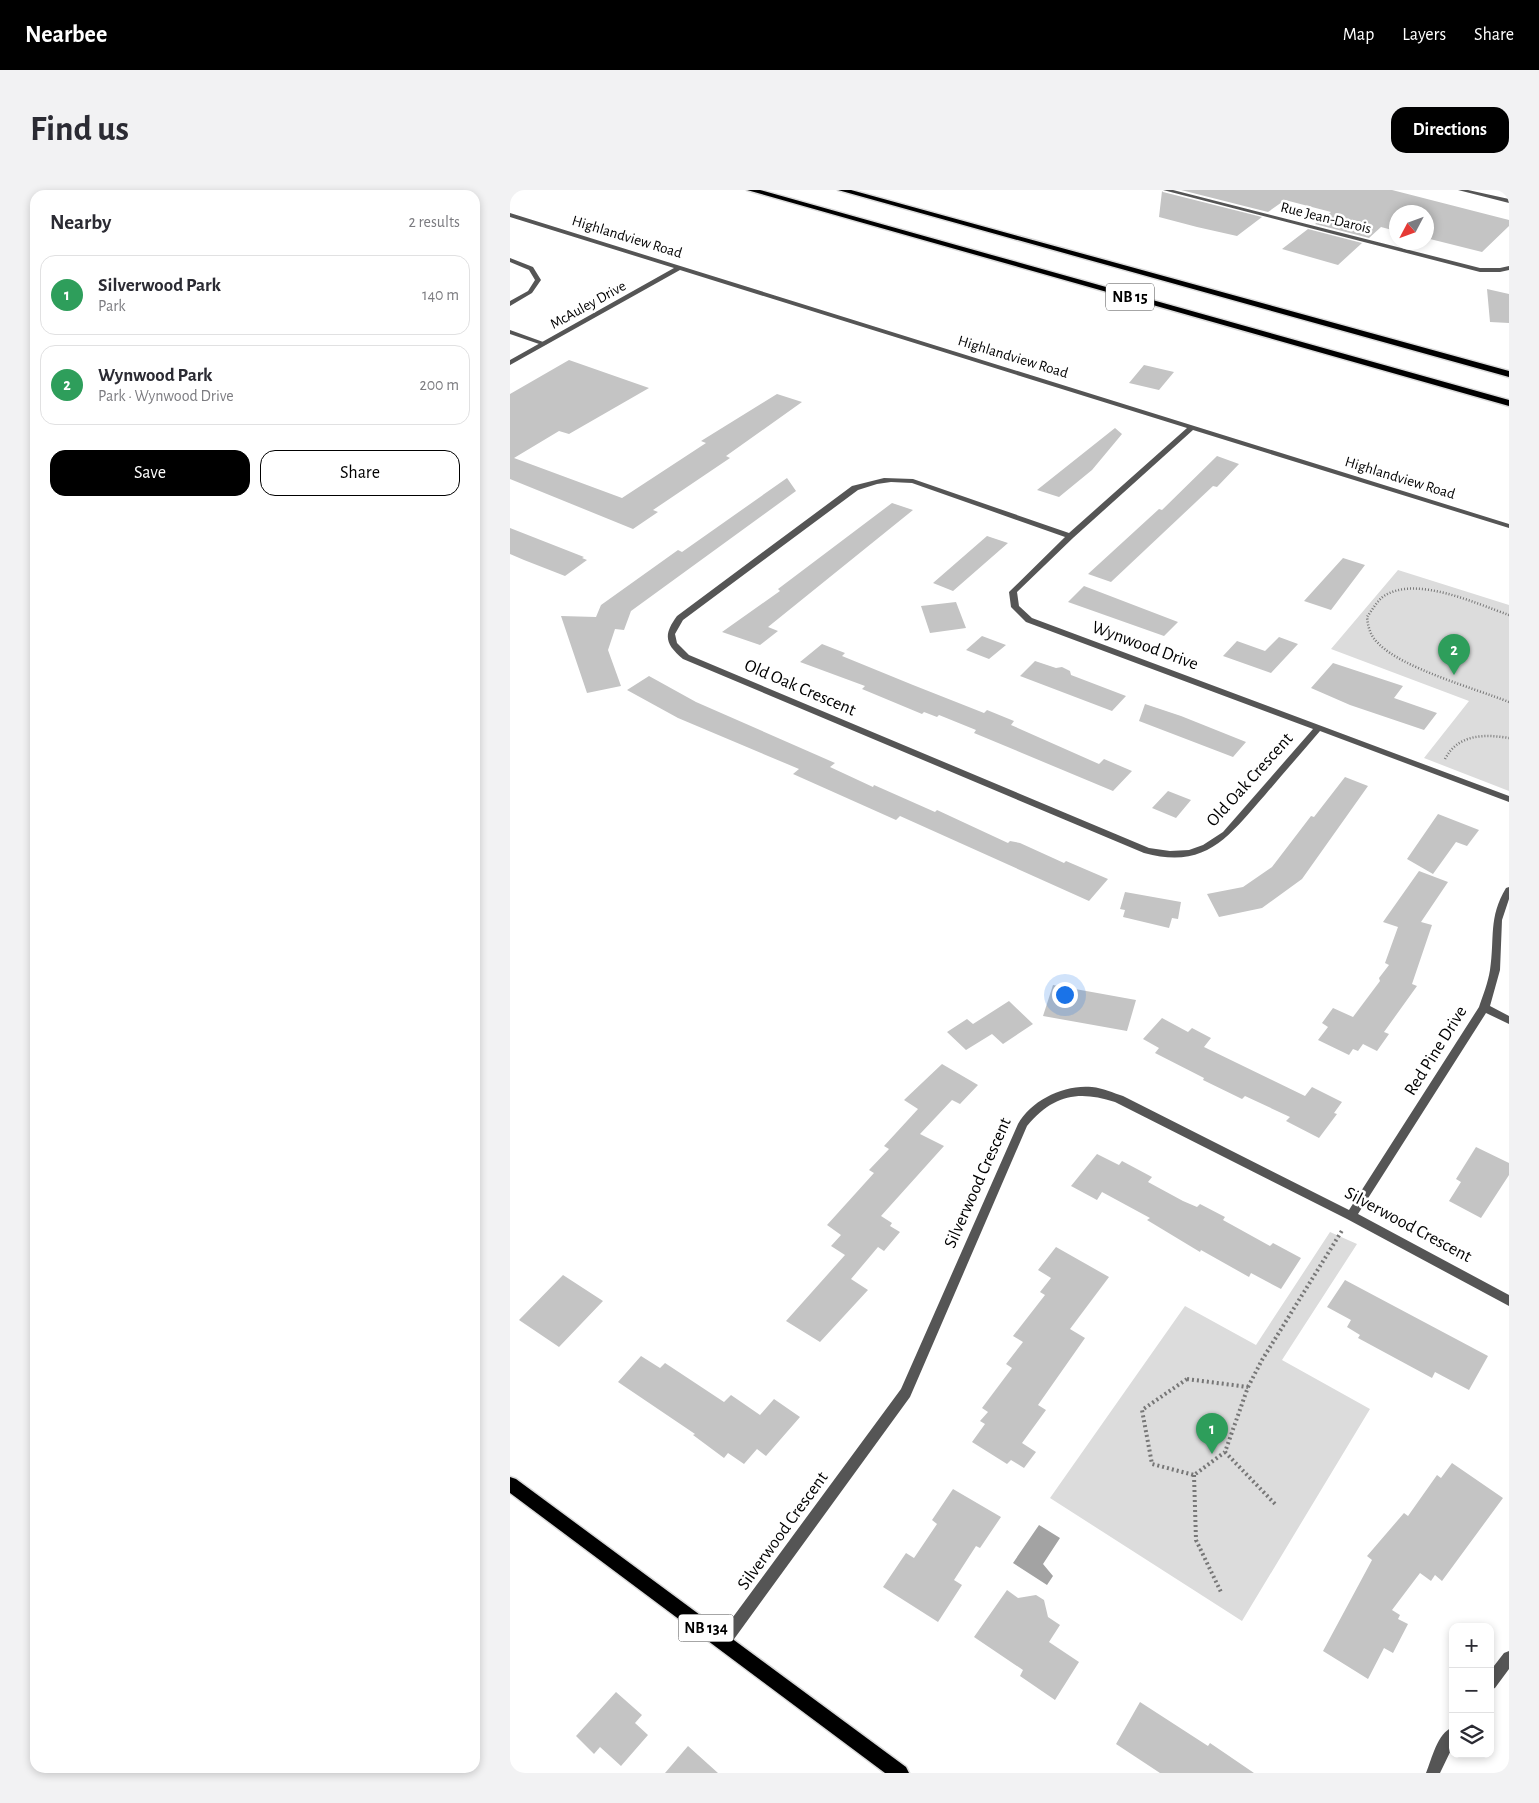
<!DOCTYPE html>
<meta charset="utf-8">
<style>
:root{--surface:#fff;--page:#f2f2f3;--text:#2b2b33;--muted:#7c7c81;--line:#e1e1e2;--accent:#000}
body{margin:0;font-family:"Alegreya Sans",sans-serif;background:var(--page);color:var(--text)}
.controls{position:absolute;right:15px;bottom:15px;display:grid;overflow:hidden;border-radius:10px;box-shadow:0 2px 8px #0003}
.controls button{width:45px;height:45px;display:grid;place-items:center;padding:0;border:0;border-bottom:1px solid var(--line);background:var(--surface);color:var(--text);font:25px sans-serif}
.compass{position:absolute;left:879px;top:15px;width:45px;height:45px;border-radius:50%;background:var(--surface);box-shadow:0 2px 8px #0003;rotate:229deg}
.you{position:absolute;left:554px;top:804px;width:18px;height:18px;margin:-12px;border:4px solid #fff;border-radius:50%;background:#1a73e8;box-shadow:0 0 0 8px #1a73e833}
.badge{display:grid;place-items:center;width:32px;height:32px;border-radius:50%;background:var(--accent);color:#fff;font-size:16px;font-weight:700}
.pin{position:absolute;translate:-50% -41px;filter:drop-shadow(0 1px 2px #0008)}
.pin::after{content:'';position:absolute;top:26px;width:18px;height:15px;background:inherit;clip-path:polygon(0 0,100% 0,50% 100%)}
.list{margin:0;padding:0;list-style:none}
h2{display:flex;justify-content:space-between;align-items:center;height:65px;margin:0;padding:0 20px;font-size:21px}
h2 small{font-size:16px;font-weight:400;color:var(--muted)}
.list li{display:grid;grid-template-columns:32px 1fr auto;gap:15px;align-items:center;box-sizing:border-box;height:80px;margin:0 10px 10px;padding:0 10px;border:1px solid var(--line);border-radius:15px}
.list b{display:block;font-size:19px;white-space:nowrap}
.list p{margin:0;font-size:16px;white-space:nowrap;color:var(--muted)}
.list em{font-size:16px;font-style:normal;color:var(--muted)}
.actions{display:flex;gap:10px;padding:15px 20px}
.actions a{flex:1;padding:11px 0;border:1px solid var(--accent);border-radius:15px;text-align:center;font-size:18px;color:var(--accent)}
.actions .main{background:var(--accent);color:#fff}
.icon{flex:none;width:28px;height:28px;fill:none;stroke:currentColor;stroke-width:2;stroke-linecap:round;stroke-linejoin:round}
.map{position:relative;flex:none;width:999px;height:1583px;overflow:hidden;border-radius:15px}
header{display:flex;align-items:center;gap:30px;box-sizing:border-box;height:70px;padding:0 25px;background:var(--accent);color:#fff}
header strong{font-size:24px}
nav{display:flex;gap:28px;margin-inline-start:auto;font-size:18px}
.intro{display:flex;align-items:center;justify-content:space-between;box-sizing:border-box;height:120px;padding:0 30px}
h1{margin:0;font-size:35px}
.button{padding:12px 22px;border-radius:15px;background:var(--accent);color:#fff;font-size:18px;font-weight:700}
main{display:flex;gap:30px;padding:0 30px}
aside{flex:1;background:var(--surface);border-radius:15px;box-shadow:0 2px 8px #0003}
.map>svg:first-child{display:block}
</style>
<header>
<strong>Nearbee</strong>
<nav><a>Map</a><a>Layers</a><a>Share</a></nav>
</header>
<div class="intro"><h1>Find us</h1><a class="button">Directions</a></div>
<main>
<aside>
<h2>Nearby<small>2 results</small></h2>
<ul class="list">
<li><span class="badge" style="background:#2e9e5b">1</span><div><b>Silverwood Park</b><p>Park</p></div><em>140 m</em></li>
<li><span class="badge" style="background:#2e9e5b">2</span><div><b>Wynwood Park</b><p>Park · Wynwood Drive</p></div><em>200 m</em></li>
</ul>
<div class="actions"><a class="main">Save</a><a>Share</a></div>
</aside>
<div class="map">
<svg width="999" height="1583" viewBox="0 0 999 1583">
<rect width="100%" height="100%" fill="#fff"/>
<!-- green -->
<path fill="#dcdcdc" d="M888,380L999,415V601L914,568L959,511L821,459Z
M820,1042L847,1054L772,1170L860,1219L732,1431L540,1308L675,1116L746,1155Z"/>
<!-- water -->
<path fill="#a3a3a3" d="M529,1335L550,1348L533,1374L543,1386L537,1395L503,1373Z"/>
<!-- building -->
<path fill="#c4c4c4" d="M671,0H882L999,30V36L972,62L916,48V22H886V41L871,37L859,48L805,34L821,22L775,10L758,22Z
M652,1L653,2L752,27L727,46L687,37L649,27Z
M798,39L852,53L828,75L772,59Z
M977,99L999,104V133L980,132Z
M59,170L139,198L59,244L49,241L4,268L112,308L196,253L191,251L267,204L292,212L216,266L220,268L143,320L148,322L123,339L0,289V204Z
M634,175L664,182L649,200L619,193Z
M605,238L612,244L582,280L549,307L527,300Z
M707,266L729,274L707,297L703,296L601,392L578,384L649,319L652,320Z
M277,288L286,301L121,421L114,440L105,439L98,460L111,496L77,503L51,426L86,427L91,415L168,360L172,362Z
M382,313L403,320L258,437L268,441L250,455L212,442L270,401L268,399Z
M0,338L74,367L72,368L77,370L55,386L14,370L0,364Z
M477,346L498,353L443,401L423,393Z
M833,368L855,375L821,420L794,411Z
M574,396L668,432L654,446L558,412Z
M446,412L456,438L420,443L411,416Z
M472,446L496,455L479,469L456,460Z
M769,447L788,454L761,483L713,466L727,451L755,461Z
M312,454L335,463L332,466L403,495L474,523L477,520L504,531L501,535L589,574L594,569L622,581L603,601L464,543L466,540L429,525L427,527L414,522L412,524L352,499L355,496L290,472Z
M525,471L546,478L552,477L560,481L561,485L616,506L602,521L510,486Z
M823,473L893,496L884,508L927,523L914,540L840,515L801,498Z
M139,486L186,512L325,573L320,577L363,597L364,595L425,622L427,620L498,653L500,651L510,653L554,673L556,671L598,689L579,711L390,626L386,630L283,584L289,579L168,528L117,500Z
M635,514L671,526L736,552L723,567L629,531Z
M835,587L858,596L792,689L752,718L709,727L697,704L733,697L762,677L801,626L804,627Z
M658,601L681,610L666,628L642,618Z
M928,624L969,640L957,656L946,652L923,684L897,669Z
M909,681L938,692L911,732L922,735L902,794L907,796L874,842L879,844L867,861L853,854L848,861L843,859L839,865L808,850L818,837L812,833L823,818L843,827L870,791L869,788L879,775L875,773L888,737L873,732Z
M615,702L671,712L668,729L662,728L659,738L613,727L615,720L610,719Z
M543,795L626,810L617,841L533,826Z
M499,811L523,834L493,854L482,844L456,860L437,842L457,829L463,834Z
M652,828L678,842L682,838L701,848L694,857L795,906L802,897L832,912L824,923L827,924L809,948L776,931L780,927L735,906L732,909L693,890L694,888L645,863L649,858L633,849Z
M432,874L468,895L450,914L442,910L410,944L434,956L371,1026L382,1033L380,1036L390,1042L374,1061L368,1057L341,1089L358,1100L310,1152L276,1131L335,1065L321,1056L331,1045L317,1035L364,983L359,980L379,959L374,956L408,919L394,910Z
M966,957L999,973V985L971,1028L939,1011L951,992L946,989Z
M587,964L609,975L612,971L642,987L638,992L673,1011L687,1017L690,1014L715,1027L713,1030L760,1056L763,1053L791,1068L771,1099L741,1083L739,1087L691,1060L690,1062L637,1030L640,1028L592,1002L587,1010L561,996Z
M546,1057L599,1087L560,1139L575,1148L528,1215L536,1220L512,1253L526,1262L514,1278L501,1270L497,1274L462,1252L475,1234L470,1231L478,1222L472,1218L502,1178L496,1174L513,1152L503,1146L535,1105L530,1102L541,1088L528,1080Z
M53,1085L93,1111L49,1157L9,1130Z
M835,1090L978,1166L959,1200L925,1182L922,1188L848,1148L850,1145L837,1137L841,1130L817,1117Z
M131,1166L150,1178L155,1173L214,1212L221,1205L250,1225L264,1209L290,1227L256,1266L247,1259L234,1274L218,1263L214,1268L183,1245L185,1244L108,1192Z
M942,1273L993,1308L932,1391L925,1385L921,1391L910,1383L882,1420L890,1425L888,1429L898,1434L883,1463L874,1458L858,1489L813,1461L862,1370L857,1366L894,1323L898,1326L927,1285L931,1288Z
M443,1299L491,1327L470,1358L466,1356L444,1390L452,1395L428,1432L373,1397L396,1363L404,1368L427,1334L422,1330Z
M497,1400L508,1408L526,1405L534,1410L538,1427L550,1435L539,1452L569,1472L545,1510L510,1486L513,1480L464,1447Z
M106,1502L132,1525L125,1533L138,1545L111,1576L90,1557L84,1564L66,1546Z
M630,1512L698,1556L700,1553L744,1583H650L606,1554Z
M178,1556L208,1583H155Z"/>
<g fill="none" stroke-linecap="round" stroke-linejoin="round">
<defs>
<path id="primary" d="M0,1287L6,1289L396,1577L399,1583H375L0,1303Z"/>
<path id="motorway" d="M237,0H250L999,210V216Z
M328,0H341L999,181V187Z"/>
</defs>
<!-- primary casing -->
<use href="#primary" stroke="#dbdbdb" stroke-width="3"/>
<!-- motorway casing -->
<use href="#motorway" stroke="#dbdbdb" stroke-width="3"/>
<!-- path-far1 -->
<path stroke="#777" stroke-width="2.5" stroke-dasharray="1 2" stroke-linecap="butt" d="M999,425C967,414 906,385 874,406C867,411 862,420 857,427C858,438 861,447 869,454C892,478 966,499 999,512
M935,569C948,544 974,544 999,548"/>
<!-- path -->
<path stroke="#777" stroke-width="4" stroke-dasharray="2 3" stroke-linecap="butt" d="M677,1189L738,1197L715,1262L684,1285L642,1274L632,1220Z
M738,1197L752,1170L833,1039
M715,1262L766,1315
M684,1285L686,1350L711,1402"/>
<!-- service -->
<path fill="#555" fill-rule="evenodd" d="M0,68L23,77L31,90L22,103L0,116V111L18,101L25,90L19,80L0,72Z
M0,140L36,153L37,154L32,155L0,144Z"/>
<!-- minor -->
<path fill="#555" fill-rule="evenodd" d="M653,0H663L970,78H990L999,76V80L990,82H970Z
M948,0H958L999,9V13Z
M0,23L999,334V338L683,240L563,348L507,402L509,416L522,428L999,606V612L810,541C791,563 773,584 755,605C718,647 696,680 634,663L173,469C155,454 153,445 167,426L342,296L374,288L403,289L559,343L677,238L170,80L0,175V170L164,78L0,27ZM381,292L402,293L555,347L499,402L501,417L516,432L803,539L713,642L693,655L679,660L660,661L639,658L179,465L167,453L165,444L173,430L348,300L367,294Z
M999,697V709L992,730L990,780L980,816L999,826V834L976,823L848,1024L999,1105V1116L837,1029L605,912C568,900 543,905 517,936L400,1207L219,1456L214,1458L209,1456L207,1451L209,1446L391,1199L508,934C521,910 555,894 582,897C593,898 603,903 613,906L839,1020L969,817C973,805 978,793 980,780C985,748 978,728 996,698Z
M999,1461V1479L985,1498L980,1500V1481L994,1463Z
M943,1537V1556L930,1583H916C922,1569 927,1543 943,1537Z"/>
<!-- primary -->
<use href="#primary" fill="#000" fill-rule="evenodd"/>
<!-- motorway -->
<use href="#motorway" fill="#000" fill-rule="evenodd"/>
</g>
<g text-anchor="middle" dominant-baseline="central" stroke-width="5" stroke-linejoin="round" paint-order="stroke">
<!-- far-street labels -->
<g font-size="15" fill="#000" stroke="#fff">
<text transform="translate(816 28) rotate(14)">Rue Jean-Darois</text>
<text transform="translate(117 47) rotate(17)">Highlandview Road</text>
<text transform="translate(78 115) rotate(-29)">McAuley Drive</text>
<text transform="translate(503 167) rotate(17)">Highlandview Road</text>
<text transform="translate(890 288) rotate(17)">Highlandview Road</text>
</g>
<!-- shield labels -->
<g fill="#fff" stroke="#4c4c4c" stroke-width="1">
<rect x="596" y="93.5" width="48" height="27" rx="4"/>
<rect x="168.5" y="1424.5" width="55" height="27" rx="4"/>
</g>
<g font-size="16" font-weight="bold" fill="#000">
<text x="620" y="107">NB 15</text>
<text x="196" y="1438">NB 134</text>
</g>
<!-- street labels -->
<g font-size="18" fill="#000" stroke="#fff">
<text transform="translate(635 456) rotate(20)">Wynwood Drive</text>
<text transform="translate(290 498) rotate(23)">Old Oak Crescent</text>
<text transform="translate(740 590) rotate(-48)">Old Oak Crescent</text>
<text transform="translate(926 861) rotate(-58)">Red Pine Drive</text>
<text transform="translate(468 993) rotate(-66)">Silverwood Crescent</text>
<text transform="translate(898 1035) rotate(28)">Silverwood Crescent</text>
<text transform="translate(273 1341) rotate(-54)">Silverwood Crescent</text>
</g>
</g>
</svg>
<div class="controls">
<button>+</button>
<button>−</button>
<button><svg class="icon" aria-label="layers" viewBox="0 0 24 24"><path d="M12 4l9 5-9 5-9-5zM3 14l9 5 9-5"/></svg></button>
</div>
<svg class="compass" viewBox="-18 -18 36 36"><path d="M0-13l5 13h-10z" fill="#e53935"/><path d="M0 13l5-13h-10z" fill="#7c7c81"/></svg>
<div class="you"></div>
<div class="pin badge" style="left:702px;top:1264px;background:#2e9e5b">1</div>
<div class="pin badge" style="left:944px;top:485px;background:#2e9e5b">2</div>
</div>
</main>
